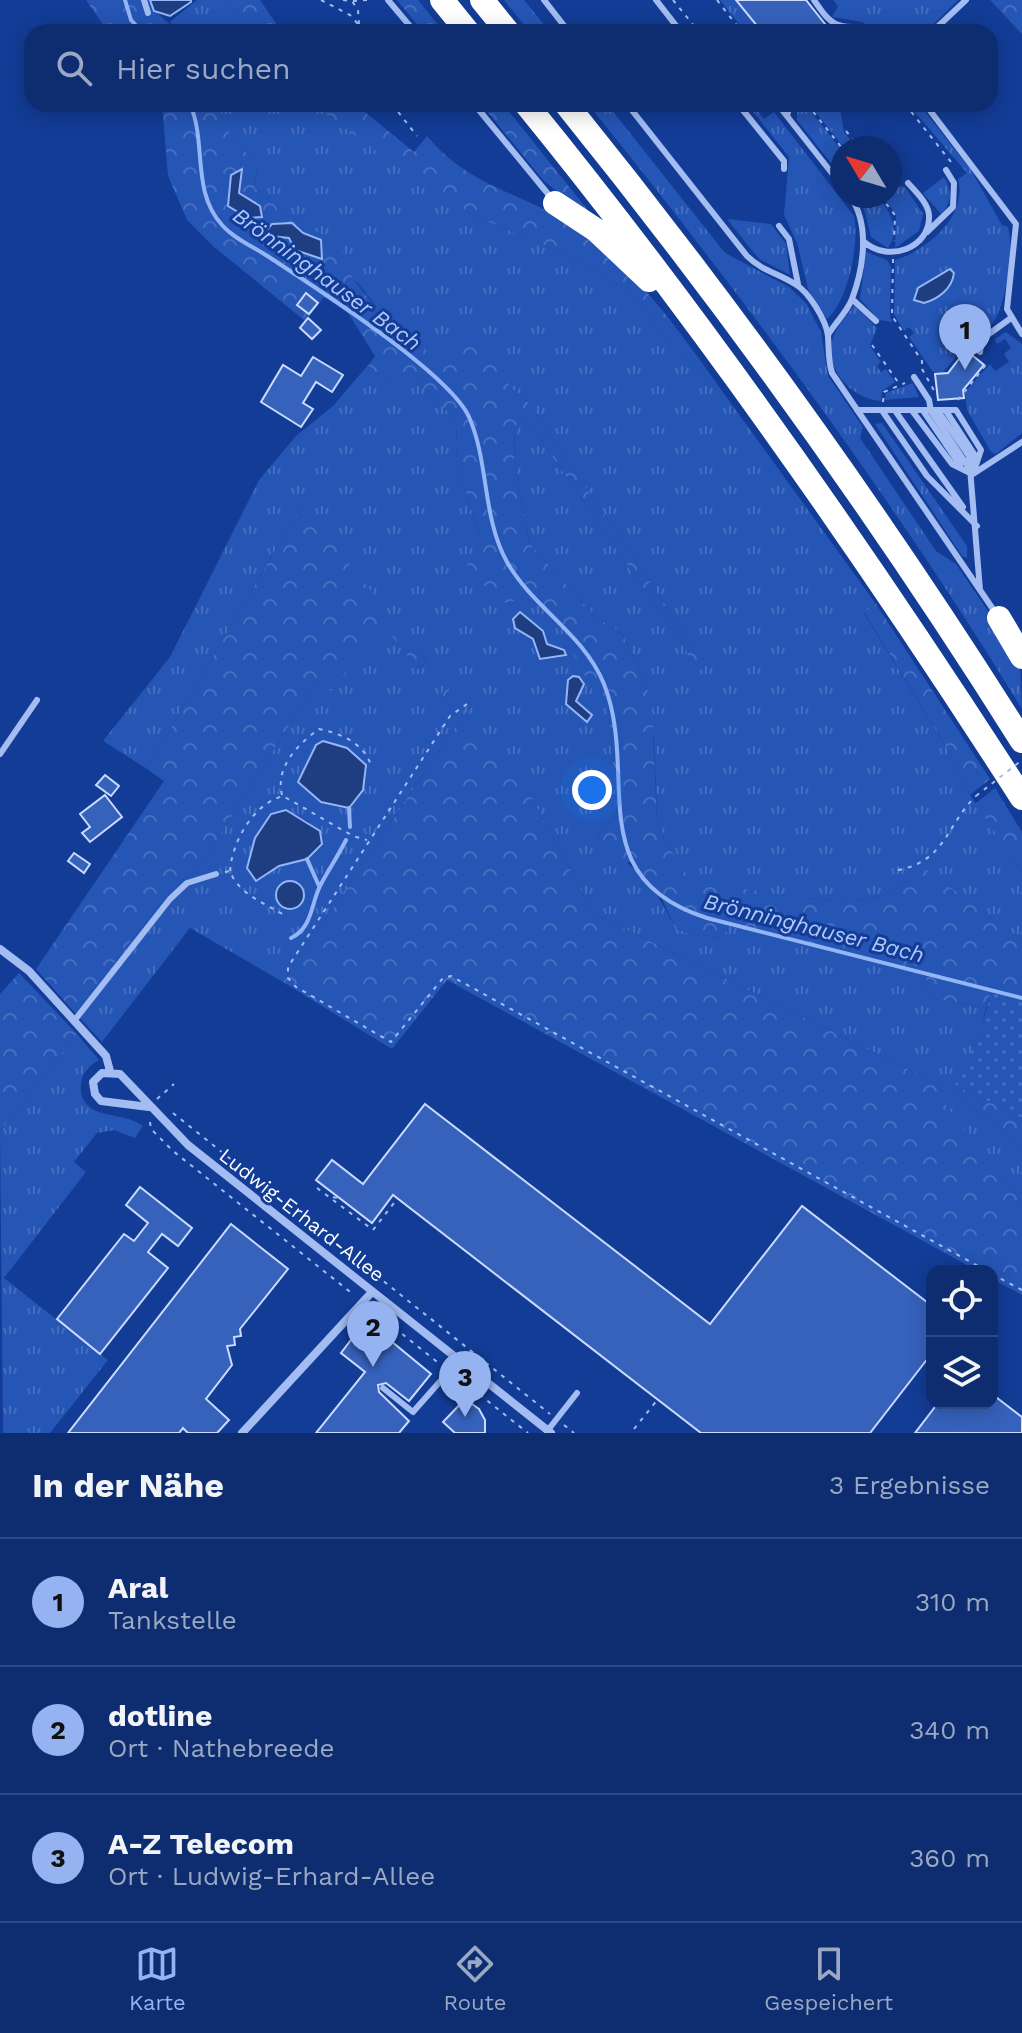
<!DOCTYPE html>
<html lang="de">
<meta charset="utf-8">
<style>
:root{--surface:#0e2d70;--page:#1c3978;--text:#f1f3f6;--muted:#9ba8c3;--line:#2e4983;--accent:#95b2f1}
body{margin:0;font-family:"Work Sans",sans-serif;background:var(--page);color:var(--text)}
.controls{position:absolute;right:24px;bottom:24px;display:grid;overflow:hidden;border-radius:16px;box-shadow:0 4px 20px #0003}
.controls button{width:72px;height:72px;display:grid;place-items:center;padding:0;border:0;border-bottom:2px solid var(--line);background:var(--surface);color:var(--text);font:40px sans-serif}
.compass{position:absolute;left:830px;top:136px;width:72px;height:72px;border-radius:50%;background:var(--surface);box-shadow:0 4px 20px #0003;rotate:308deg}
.you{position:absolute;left:592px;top:790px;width:28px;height:28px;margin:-20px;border:6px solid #fff;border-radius:50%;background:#1a73e8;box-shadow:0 0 0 12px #1a73e833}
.badge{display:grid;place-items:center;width:52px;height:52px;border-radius:50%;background:var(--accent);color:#111;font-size:26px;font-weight:700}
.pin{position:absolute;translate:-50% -66px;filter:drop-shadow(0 2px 4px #0008)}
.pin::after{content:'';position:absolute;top:42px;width:28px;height:24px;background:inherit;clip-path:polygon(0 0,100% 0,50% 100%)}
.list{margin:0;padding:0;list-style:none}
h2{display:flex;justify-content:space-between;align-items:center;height:104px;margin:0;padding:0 32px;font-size:34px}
h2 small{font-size:26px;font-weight:400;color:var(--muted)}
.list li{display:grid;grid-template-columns:52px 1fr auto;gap:24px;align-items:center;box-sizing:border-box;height:128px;padding:0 32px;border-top:2px solid var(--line)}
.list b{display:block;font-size:30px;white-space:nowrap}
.list p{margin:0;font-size:26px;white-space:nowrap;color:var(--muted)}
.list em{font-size:26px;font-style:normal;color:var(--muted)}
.icon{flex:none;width:44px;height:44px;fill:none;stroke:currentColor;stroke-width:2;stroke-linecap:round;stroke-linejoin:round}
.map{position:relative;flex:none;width:1022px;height:1433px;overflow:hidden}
.search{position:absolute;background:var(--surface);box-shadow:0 4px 20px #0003;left:24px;right:24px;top:24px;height:88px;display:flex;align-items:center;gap:20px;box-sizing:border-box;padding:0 28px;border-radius:24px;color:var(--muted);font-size:30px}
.sheet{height:488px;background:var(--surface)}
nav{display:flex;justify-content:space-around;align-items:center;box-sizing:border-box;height:112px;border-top:2px solid var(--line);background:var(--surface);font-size:22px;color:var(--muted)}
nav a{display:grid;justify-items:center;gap:4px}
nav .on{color:var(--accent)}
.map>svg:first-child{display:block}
</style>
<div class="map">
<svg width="1022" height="1433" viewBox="0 0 1022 1433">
<defs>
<pattern id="grass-tufts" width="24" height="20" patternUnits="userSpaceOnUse" patternTransform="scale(2)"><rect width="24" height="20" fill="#2555b5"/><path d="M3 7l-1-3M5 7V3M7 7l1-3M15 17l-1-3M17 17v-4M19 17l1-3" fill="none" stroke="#466ec0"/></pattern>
<pattern id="forest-crowns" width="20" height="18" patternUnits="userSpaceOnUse" patternTransform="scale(2)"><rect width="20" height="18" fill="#2555b5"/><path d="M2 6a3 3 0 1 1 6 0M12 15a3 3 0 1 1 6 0" fill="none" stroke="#466ec0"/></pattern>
<pattern id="park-dots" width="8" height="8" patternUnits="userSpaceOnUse" patternTransform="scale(2)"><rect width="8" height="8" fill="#2555b5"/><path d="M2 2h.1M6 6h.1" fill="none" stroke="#466ec0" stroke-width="1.8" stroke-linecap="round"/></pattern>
</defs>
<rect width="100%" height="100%" fill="#123c96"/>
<!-- grass -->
<path fill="url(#grass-tufts)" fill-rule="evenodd" d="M197,0H226L250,32L175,30L170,22Z
M504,0H524L550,32H530Z
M720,0H736L758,27H741Z
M833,0H958L926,32H873L863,22L832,17L838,6Z
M217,104H312L428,188L477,217L580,260L619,285L638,303L674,349L720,388L876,604L864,613L949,752L970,795L1022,871V940L921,867C912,874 903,885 893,891C856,914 729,888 687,876L667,844L657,820L654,741L646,683L623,635L596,617L529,543L514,460L515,427L520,420L531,426L687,651L689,663L692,644L528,402L508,386L448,368L390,323L342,264L340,246L283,212L255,188L257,164L231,136Z
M588,104H607L725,253L789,287L806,303L821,332L828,376L863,427L860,438L936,551L956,564L1011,645L1020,665L1022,709C893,498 743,296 588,104Z
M747,104H752L764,119L774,112L854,216C860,241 848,302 827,319L808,289L797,243L784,215L789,157Z
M797,104H805L842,151V177L797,120Z
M809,104H839L844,132L851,141L847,144L850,148H844Z
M908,104H919L971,170L1002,225L1008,227C1015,252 1006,317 984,333L977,324L961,335L967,344L942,373L933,372L909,337L914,333L909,327L904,331L894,314L895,260C928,250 968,215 958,179L967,173Z
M944,177C952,190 952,204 941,214L923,193Z
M890,185L905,187L923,214L919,231L895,248L896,214L882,196H890Z
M857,196H878C890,211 901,230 888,248L871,237L865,212Z
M727,219L771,224L786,244L790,275L759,259Z
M866,252L887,260L891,267L890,317L893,322L879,320L860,299Z
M854,305L877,328L870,346L881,362L877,366L881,372L886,369L895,382L882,391L881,401C852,399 823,369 833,338C837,326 847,316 854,305Z
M1006,332L1022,344V433L996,454L991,452L967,410L965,392L990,364L995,371L1009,362L1004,354L1011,348L1005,339L997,344L995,339Z
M368,365L381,378L412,376L457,421L456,460L480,537L531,597L571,637L608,704L617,816L600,831L596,844C636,863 656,887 675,928L688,933L722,938L729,926L755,932L925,975L930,998L986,1008L981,1030L953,1091L1022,1147V1202L940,1099L942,1086L593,913L528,791L440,695L460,720L283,982L190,928L102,1042L75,1013L168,894L182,880L195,874L316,683L332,690L384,625L418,669L427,661L300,508L147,769L103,741L170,657L259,480L296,436L333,406ZM286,810L309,822L307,859L279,866L256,881L247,868L255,838L271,814Z
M913,383L919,397L885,400L886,393Z
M882,423L967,546V558L962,556L875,424Z
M77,1034L99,1060C90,1065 82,1072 81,1084C78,1122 123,1110 143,1126L135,1138L114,1130L97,1133L74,1162L86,1172L4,1278L108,1360L50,1433H3L0,1131Z"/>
<!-- forest -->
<path fill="url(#forest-crowns)" d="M86,0H150C153,12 173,29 185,32H108Z
M226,0H260L282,32H250Z
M397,0H418L444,32H423Z
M990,0H1022V34Z
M162,104H217L231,136L257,164L255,188L283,212L341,246C344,290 414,340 448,367L452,346L466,342L508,374L509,386L528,402L692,644L702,671L689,663L687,651L531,426L520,420L515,427L514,460L529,543L596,617L623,635L646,683L652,710L657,820L667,844L687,875C729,888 856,914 893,891C903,885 912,874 921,866L1022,940V1000L991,992L986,1008L930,998L925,975L729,926L722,938L688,933L675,928L662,899L630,861L623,867L603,859L596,844L600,831L617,816L608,704L598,701L569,645L571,636L531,598L503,603L466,568L480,537L456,460L457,421L413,377L381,378L368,365L375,356L348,313L324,297L305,321L213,246L187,220L168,176Z
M312,104H355L414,152L427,136C471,188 519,191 572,225C634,266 678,329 720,388L674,349L638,303L619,285L580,260L477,217L427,188Z
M481,104H503L603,229L543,180Z
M300,508L307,511L427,661L418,669L384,626L332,691L316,683L195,874L182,880L168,894L75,1013L36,969L164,781L147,769Z
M876,604L990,779L970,795L949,752L864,612Z
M446,686L528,791L593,913L942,1086L941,1099L1022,1202V1295L992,1279V1271H978L447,980L392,1049L283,982L460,720L440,695Z
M995,788L1022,832V871L975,804Z
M19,973L77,1034L0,1131V994Z
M955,1085L1022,1118V1147L953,1091Z"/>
<!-- park -->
<path fill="url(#park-dots)" d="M991,992L1022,1000V1118L955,1085L981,1030Z"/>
<!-- water -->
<path fill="#1f3e82" stroke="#94b6f6" stroke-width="2" d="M150,0H191V2L170,16L154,11Z
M242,169L239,193L260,206L262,217L248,218L228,206L231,175Z
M292,223L303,233L321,240L322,259L295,250L289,238L271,236L268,229L272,224Z
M950,269L954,273C952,289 938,299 924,303L914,300L918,288Z
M520,612L543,631L547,644L564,650L566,655L540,659L533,639L515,628L513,619Z
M573,676L579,677L584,684L576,701L592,715L587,722L566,704L568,680Z
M323,741L347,748L366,765L363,790L349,808L321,802L298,782L316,745Z
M286,810L320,831L322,844L307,859L279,866L256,881L247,868L255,838L271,814Z
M276 895a14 14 0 1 1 28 0a14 14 0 1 1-28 0Z"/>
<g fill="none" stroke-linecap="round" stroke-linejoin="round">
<!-- stream -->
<path stroke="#94b6f6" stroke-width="4" d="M125,0L131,20L142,32
M190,104C207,143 191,191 222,225C234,239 256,248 272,259C316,288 449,373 469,417C489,462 482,517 507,562C533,608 583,633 604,684C640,775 579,877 707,918L1022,998
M349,808L350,827
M307,859L319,886
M291,938C313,928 311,902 321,884C329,869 338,856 346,840"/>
</g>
<!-- building -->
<path fill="#3662bc" stroke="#cadbfd" stroke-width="2" d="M736,0H806L825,24L814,32H762Z
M306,293L318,303L309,314L297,305Z
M308,318L321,330L312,339L300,328Z
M966,350L984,365L963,390L964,398L938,400L935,374L948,373Z
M313,357L343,375L332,392L316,382L303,403L313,409L301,427L261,402L283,365L301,376Z
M105,775L119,786L111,796L96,785Z
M105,795L122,817L90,842L82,833L90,827L80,814Z
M74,853L90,864L84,873L68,861Z
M425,1104L710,1324L802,1206L932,1306V1353L870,1433H701L393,1195L372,1223L316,1180L332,1160L363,1184Z
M140,1187L192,1228L178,1246L162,1234L148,1252L168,1268L100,1354L57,1319L124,1234L134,1241L148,1223L126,1205Z
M231,1224L288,1269L240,1329L241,1336L234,1337L235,1345L227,1346L232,1365L206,1399L229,1420L217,1433H188L183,1428L179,1433H68Z
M380,1332L431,1374L409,1401L386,1383L378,1385L379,1392L409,1421L399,1433H316L365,1372L341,1353L354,1336L362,1335L369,1340Z
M992,1394L1022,1417V1433H915L938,1403H992Z
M465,1399L479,1409L485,1420V1433H455L443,1422Z"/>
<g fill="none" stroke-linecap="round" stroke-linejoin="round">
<!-- path -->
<path stroke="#a3bdf3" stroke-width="2" stroke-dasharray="4 6" stroke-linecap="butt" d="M321,0L350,15L365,32
M343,0L352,1L358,10L359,24
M673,0L699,32
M717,0L742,32
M353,1L369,0
M392,104L417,136
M756,104L758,107
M807,104L842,148
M905,104L951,162
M846,131L860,148
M880,196L895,215L894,241
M893,259L892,316L922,361V369
M872,345L900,385
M922,369L936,394
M958,400L985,366L983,361
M883,402L884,392L905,383
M467,704L450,716L288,967V978L296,987L391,1042L443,978L451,976L987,1271
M282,795C275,767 298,744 319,729C343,734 365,744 372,768
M898,870C946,861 946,825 976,796
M230,871C232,842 253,804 283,796L353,836L367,840
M225,872L230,871C238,894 266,904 286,916
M157,1099L174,1084
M173,1113L550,1414
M150,1122L151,1129L173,1151L354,1295
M317,1188L373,1230L397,1199
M333,1197L343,1200
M298,1213L304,1205
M992,1274L1022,1290
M371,1309L441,1365
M456,1376L528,1433
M564,1425L574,1433
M634,1429L658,1399"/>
<!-- lane -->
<path stroke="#a3bdf3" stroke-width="6" d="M144,0L148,13
M388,0L415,32
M544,0L569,32
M656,0L681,32
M814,0C821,10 829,24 842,26C853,29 858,24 866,32
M932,32L966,0
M474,104L553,200
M627,104L747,256C762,271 778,273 795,284C809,292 826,320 828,336C829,350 828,360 832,373L997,615
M738,104L784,161V169
M925,104L1016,224L1007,309L1022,334
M779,106L842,186
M787,116L790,104
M779,226L789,239L798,284
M927,232L953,207L954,183L946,170
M863,241C888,264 931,248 929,215C928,203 916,192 908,183
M852,299L876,321
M828,335C835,323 847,312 852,299C864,267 870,224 850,196
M980,352L982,339L1011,318
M914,377L929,400L931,411L971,471
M857,410H956L981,450L974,471
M938,411L969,456L980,590
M946,411L974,454L973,463
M883,412L927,476L977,526
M896,412L963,507
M913,412L952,464L970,473
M924,412L960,465
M973,474L1022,442
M0,754L37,700
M74,1021L170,899L187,883L216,874
M383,1388L413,1412L459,1360
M548,1430L577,1393"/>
<!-- street -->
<path stroke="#a3bdf3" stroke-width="8" d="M0,949L29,971L106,1056L110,1071
M149,1107L101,1101L95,1094L93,1082L102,1073L120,1074L188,1145L551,1433
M242,1433L372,1292"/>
<!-- highway -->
<path stroke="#fff" stroke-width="24" d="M442,0L468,32
M482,0L508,32
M526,104C706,325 868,558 1022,798
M566,104C730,307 883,520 1022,741
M555,203L596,230L649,280
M999,618L1022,657"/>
<!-- path-bridge -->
<path stroke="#a3bdf3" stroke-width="2" stroke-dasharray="4 6" stroke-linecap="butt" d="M976,796L1022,760"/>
</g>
<g text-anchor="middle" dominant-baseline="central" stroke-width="6" stroke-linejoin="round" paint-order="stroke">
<!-- street labels -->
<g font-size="20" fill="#fff" stroke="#123c96">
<text transform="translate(302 1215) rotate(38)">Ludwig-Erhard-Allee</text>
</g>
<!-- water labels -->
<g font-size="22" font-style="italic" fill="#afc8fa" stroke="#123c96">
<text transform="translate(327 279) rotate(36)">Brönninghauser Bach</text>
<text transform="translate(814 928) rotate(14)">Brönninghauser Bach</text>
</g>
</g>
</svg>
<div class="controls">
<button><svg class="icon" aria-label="locate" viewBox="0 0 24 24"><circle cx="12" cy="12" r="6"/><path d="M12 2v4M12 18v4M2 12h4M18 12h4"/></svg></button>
<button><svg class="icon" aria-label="layers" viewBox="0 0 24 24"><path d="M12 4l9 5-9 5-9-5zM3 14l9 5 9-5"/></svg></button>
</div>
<svg class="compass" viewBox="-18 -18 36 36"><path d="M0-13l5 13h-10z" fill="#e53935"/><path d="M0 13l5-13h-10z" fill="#9ba8c3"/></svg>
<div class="you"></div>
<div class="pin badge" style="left:965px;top:370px">1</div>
<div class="pin badge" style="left:373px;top:1367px">2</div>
<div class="pin badge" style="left:465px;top:1417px">3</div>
<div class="search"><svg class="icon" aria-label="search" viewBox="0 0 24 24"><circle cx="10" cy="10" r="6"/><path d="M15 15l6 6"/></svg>Hier suchen</div>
</div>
<section class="sheet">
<h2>In der Nähe<small>3 Ergebnisse</small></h2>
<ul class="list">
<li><span class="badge">1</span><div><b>Aral</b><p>Tankstelle</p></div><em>310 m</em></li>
<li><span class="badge">2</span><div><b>dotline</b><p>Ort · Nathebreede</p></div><em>340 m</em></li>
<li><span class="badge">3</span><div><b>A-Z Telecom</b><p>Ort · Ludwig-Erhard-Allee</p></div><em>360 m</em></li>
</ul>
</section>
<nav>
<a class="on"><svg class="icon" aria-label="map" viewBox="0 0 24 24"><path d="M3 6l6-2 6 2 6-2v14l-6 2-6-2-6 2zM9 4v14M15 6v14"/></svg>Karte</a>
<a><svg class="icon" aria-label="directions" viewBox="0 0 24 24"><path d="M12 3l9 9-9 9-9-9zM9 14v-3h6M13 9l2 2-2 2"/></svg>Route</a>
<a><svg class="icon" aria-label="saved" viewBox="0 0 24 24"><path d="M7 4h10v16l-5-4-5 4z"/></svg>Gespeichert</a>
</nav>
